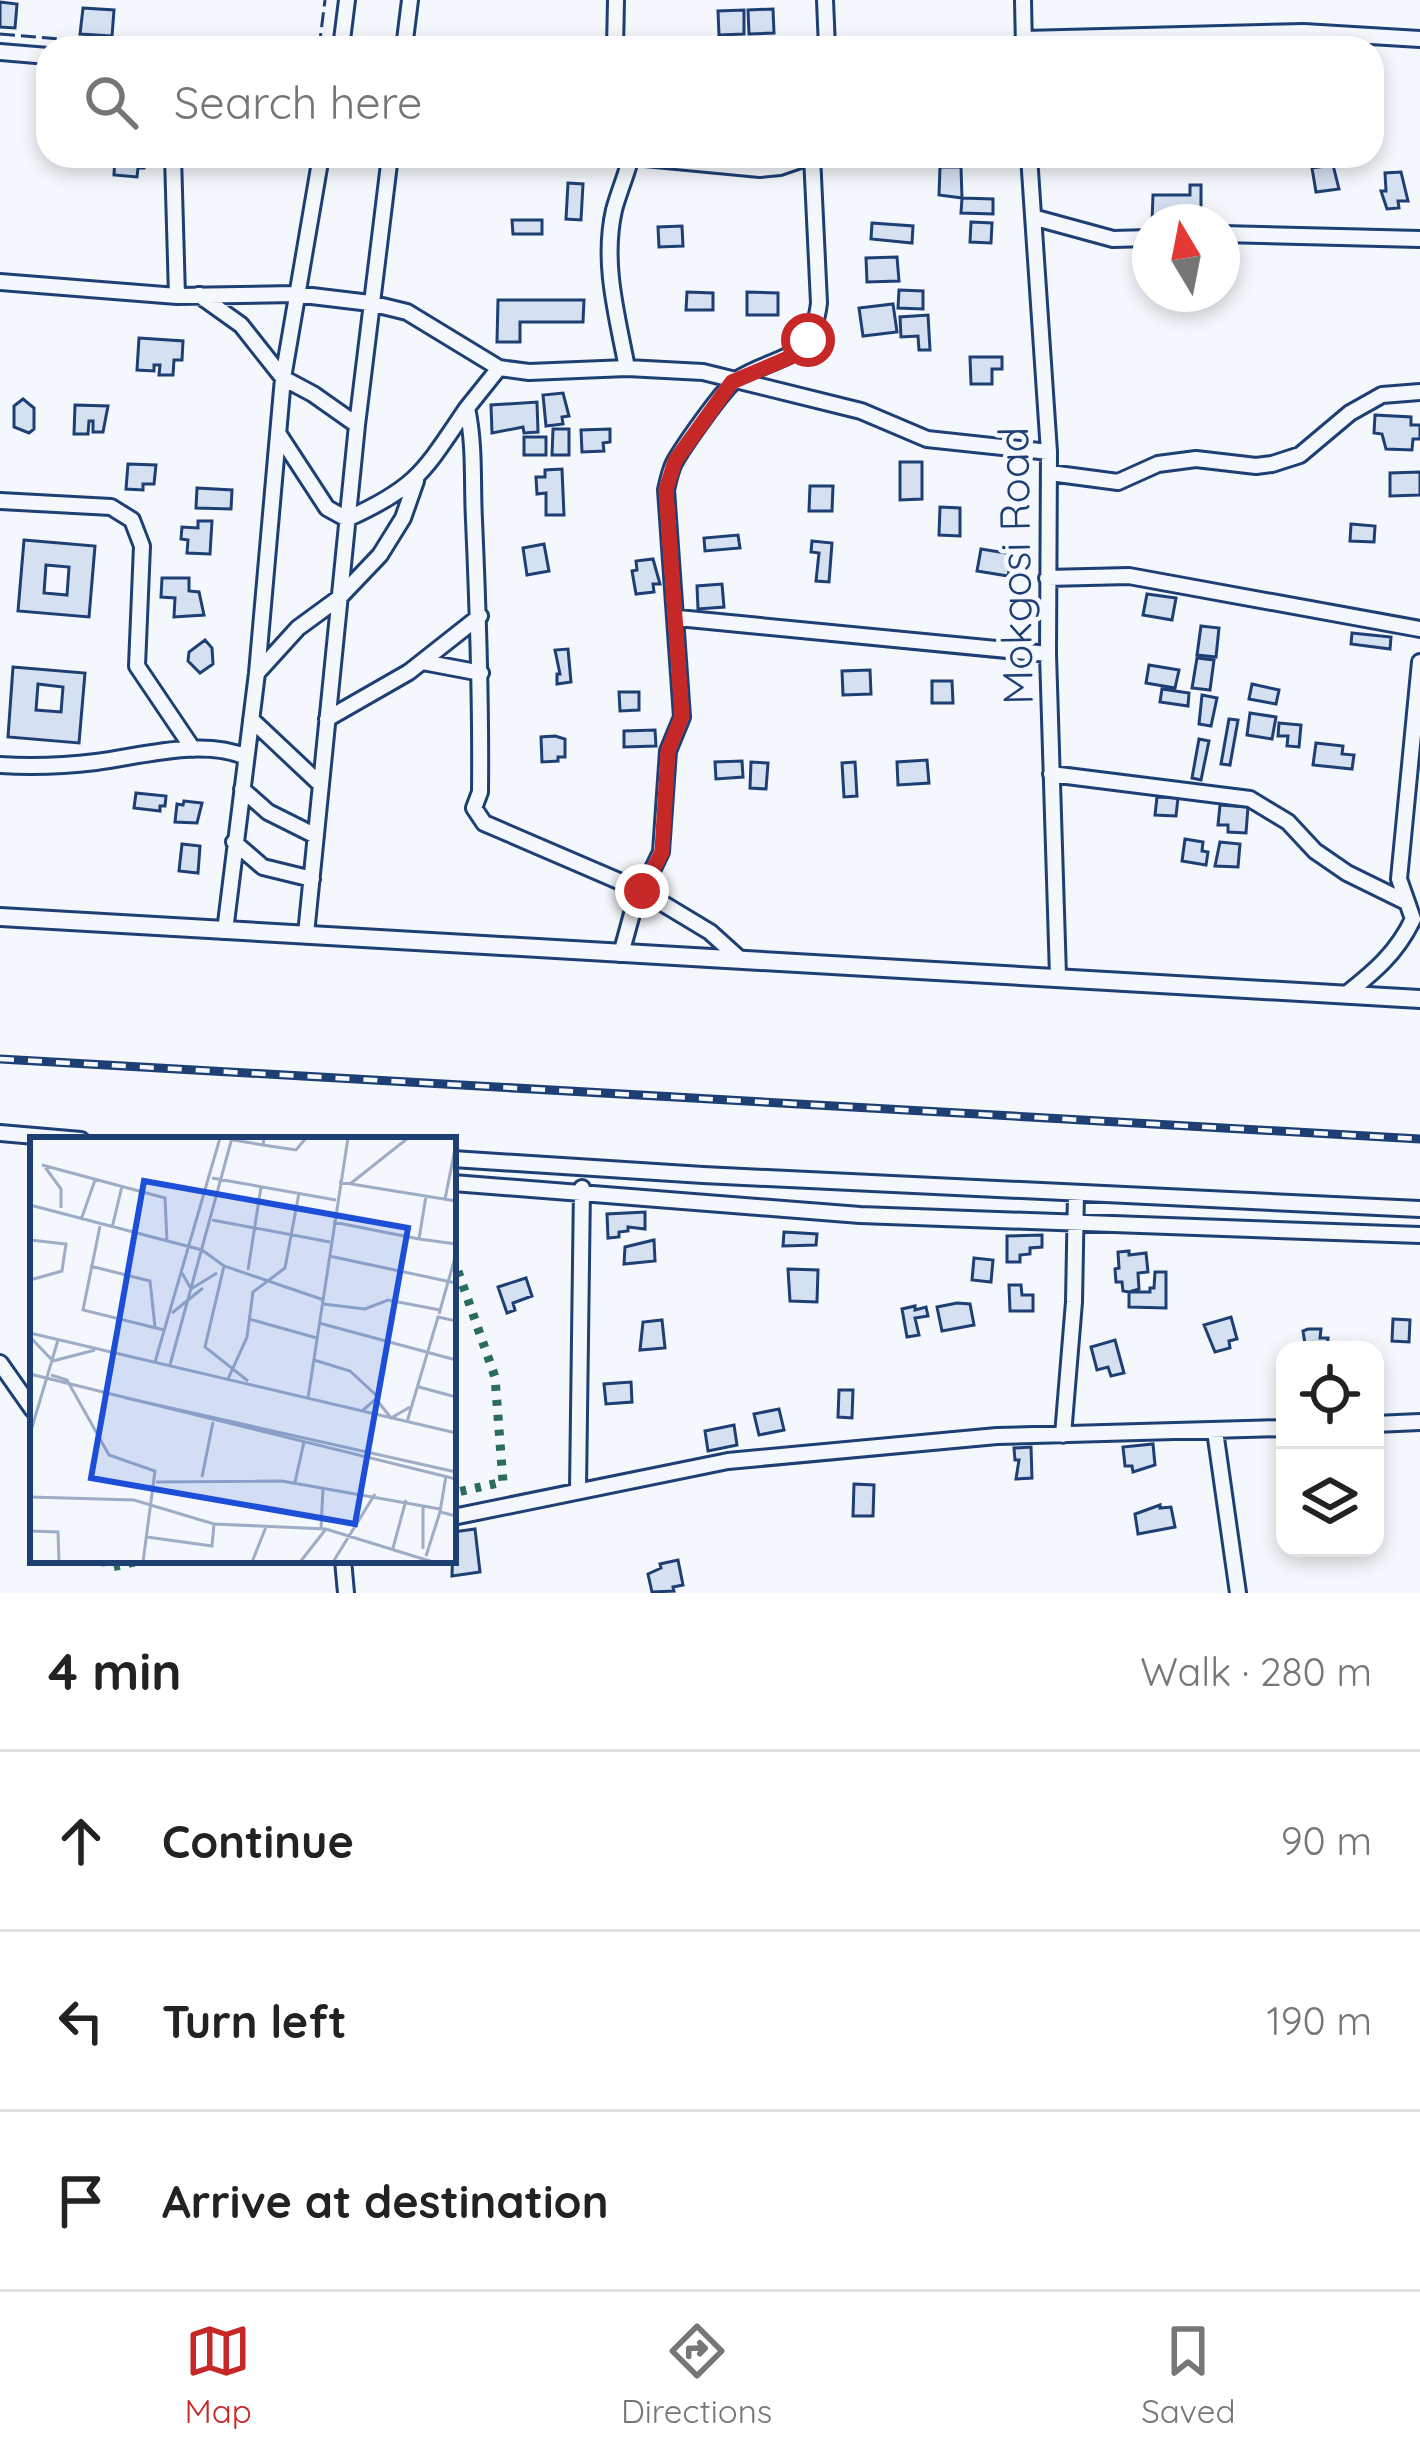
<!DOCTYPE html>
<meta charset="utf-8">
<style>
:root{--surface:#fff;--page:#f2f2f2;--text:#222;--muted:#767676;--line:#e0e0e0;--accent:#c62828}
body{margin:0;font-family:Quicksand,sans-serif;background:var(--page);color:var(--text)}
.controls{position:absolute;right:36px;bottom:36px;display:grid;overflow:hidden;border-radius:24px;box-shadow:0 6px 18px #0003}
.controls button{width:108px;height:108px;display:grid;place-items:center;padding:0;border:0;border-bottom:3px solid var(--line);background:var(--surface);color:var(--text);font:60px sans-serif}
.compass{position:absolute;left:1132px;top:204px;width:108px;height:108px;border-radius:50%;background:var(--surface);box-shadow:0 6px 18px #0003;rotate:350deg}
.stop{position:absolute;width:36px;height:36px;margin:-27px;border:9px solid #c62828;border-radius:50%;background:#fff}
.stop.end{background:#c62828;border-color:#fff;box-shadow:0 3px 12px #0008}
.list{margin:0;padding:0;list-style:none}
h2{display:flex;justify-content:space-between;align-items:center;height:156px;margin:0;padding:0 48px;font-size:51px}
h2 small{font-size:39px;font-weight:400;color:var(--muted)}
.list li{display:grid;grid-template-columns:78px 1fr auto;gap:36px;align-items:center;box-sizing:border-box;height:180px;padding:0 48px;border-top:3px solid var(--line)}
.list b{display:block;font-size:45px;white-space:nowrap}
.list em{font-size:39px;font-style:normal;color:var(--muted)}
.icon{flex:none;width:66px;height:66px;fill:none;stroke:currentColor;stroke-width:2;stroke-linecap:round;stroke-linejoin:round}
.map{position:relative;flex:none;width:1420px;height:1593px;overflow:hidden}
.search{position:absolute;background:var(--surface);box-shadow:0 6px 18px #0003;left:36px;right:36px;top:36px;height:132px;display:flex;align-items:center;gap:30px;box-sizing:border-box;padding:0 42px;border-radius:36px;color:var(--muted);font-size:45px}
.sheet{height:696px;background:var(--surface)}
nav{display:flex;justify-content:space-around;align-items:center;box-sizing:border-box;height:168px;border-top:3px solid var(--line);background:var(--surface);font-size:33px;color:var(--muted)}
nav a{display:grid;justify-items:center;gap:6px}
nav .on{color:var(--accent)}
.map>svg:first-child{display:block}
</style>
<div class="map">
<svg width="1420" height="1593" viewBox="0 0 1420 1593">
<rect width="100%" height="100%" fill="#f4f7fb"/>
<!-- building -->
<path fill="#d5e0f0" stroke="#1d3f73" stroke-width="3" fill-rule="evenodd" d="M0,2L17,4L15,28L0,27Z
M83,8L114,10L112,36L80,34Z
M773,9L774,33L749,34L748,10Z
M744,10V34L719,35L718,11Z
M115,156H145L144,168H138L137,177L114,175Z
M1333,165L1339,189L1316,192L1312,168Z
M940,167H961L962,198L939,195Z
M1401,172L1408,201H1398L1399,208L1387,209L1381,191H1386L1385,173Z
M568,183L583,184L581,220L566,219Z
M1190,185H1201V222H1152L1153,195H1190Z
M962,198L993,199V214L961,213Z
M512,220H542V234H513Z
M971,222L992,223L991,243L970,242Z
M872,223L913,226L912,243L871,239Z
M682,226L683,246L659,247L658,227Z
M897,257L899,281L867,282L866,258Z
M899,290L923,291V309L898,308Z
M687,292L713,293V310H686Z
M747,292L778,293V315H747Z
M498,300H584L583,322H520V342H497Z
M893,304L897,332L863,336L859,308Z
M928,315L930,350H919L918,336L901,337L900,317Z
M139,338L183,341L182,360H174L173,375H159L160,365H154V371L137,370Z
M970,357H1002V369H992V384H971Z
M563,393L569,416L562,417L563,424L546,426L543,395Z
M23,399L34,408V429L29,433L14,427V406Z
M537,402L538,432L524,433L523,427L492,433L491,405Z
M75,405L108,406L103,432H93V421H89L88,434H74Z
M1375,415L1411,417V425H1420V439H1413L1412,450L1386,449L1382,434L1374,433Z
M553,429H569V455H552Z
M610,429V442L603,443L604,451L582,452L581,430Z
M524,437H546V455H524Z
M900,462H922V499L900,500Z
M128,464L156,465L154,484H143V490L126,489Z
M562,469L564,515H546V493L537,494L536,477H545V470Z
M1420,472V495L1390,496V473Z
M810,486H833L832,511H809Z
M197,488L232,490L231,509L196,508Z
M940,507L960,508V536L939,535Z
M198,521H212L210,554L187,553L188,540L181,539L182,527L198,528Z
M1351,524L1375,526L1374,542L1350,541Z
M738,535L740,548L705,551L704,538Z
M24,540L95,546L89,617L18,611ZM46,565L69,567L67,595L44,593Z
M812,541L832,543L829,582L816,581L819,553L811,552Z
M544,544L549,571L527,575L523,548Z
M981,549L1012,554L1008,576L977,571Z
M653,559L660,584H653L654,592L636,594L632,571L637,570L636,561Z
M162,578H189V591L199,592L204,615L174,617L175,598L161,597Z
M722,584L724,607L698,609L697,586Z
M1147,594L1176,598L1172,620L1143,615Z
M1201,626L1219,628L1216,657L1197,655Z
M1352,633L1391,637L1390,649L1351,644Z
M205,640L212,648L213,664L200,673L188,661L189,652Z
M568,649L571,682L557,684V674H560L555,650Z
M1197,658L1214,660L1210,690L1192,688Z
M1149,665L1179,670L1175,688L1146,683Z
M13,667L85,673L79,743L8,737ZM38,684L63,687L61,712L36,710Z
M870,670L871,694L843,695L842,671Z
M932,681H952L953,703H932Z
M1252,684L1279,690L1276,704L1249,699Z
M1162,689L1189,693L1188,706L1160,702Z
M619,692H639V710L620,711Z
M1202,695L1217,698L1211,726L1199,724Z
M1250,713L1276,717L1272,739L1247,735Z
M1229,719L1238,720L1230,765L1221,764Z
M1279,723L1301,725L1299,747L1287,746L1288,736H1278Z
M655,730L656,746L624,747V731Z
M555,736L565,739V757H558V761L542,762L541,737Z
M1199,739L1209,741L1201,780L1192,778Z
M1316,743L1343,746L1342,754L1354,755L1352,769L1313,765Z
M927,760L929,783L898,785L897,762Z
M742,761L743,777L716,779L715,762Z
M751,762L768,763L766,789L750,788Z
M855,762L857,796L844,797L842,763Z
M136,793L166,796L165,806H160V811L134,808Z
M1157,797L1178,798L1176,816L1155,815Z
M184,801L202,803L197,823L175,822L177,804L183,805Z
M1220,805L1248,807L1246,833L1228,832V825H1218Z
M1185,839L1203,842L1202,851L1208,852L1206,865L1182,861Z
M1220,842L1240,844L1238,867L1215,866Z
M182,844L200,846L198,873L179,871Z
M645,1212V1229L628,1227V1231L619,1232V1237L608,1238L607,1214Z
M784,1232L817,1234L816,1245L783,1246Z
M1042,1235V1247L1030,1248V1254L1020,1255V1262H1007V1236Z
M654,1240L655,1261L624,1264L625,1247Z
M1129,1251V1255L1146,1253L1148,1272L1138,1273L1139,1289L1129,1292L1123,1291L1122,1282H1116L1115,1269L1119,1268L1118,1252Z
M974,1258L993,1260L991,1282L972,1280Z
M788,1269L818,1270L817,1302L790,1301Z
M1155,1272H1166V1308L1129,1307V1292H1150V1288H1154Z
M526,1278L532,1296L513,1303L515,1310L507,1313L498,1287Z
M1009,1285H1021L1022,1295H1033V1311H1010Z
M957,1303L970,1304L974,1325L942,1331L937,1307Z
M915,1306V1310L926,1307L928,1316L915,1318L919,1335L907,1337L902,1309Z
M1231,1317L1237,1339L1229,1341L1230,1348L1215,1352L1204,1325Z
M1393,1319L1410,1320L1409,1342L1392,1341Z
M662,1320L665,1348L640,1350L643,1322Z
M1308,1329H1321L1320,1338H1328L1327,1350H1306L1303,1331Z
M1115,1340L1124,1373L1111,1376L1108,1367L1097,1370L1091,1347Z
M631,1382L632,1402L606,1404L604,1384Z
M839,1390H853L852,1418L838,1417Z
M779,1409L784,1430L759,1435L754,1414Z
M734,1425L737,1445L708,1451L705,1431Z
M1153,1444L1155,1465L1133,1472L1132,1466H1125L1123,1447Z
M1031,1447L1032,1478L1016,1479L1019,1460H1015L1014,1448Z
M854,1484L874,1485L873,1516H853Z
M1160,1505V1508L1171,1507L1175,1527L1138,1534L1135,1514Z
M475,1529L480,1572L452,1576L453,1532Z
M678,1560L683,1585L673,1587L674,1591L652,1592L648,1574L661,1568L660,1564Z"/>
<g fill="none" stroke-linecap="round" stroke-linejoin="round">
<defs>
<path id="minor" d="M825,0L827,48
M1023,0L1024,48
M1024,39L1304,32L1420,39
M341,48L347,0
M404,48L410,0
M615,48L616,0
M0,52L48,56
M173,156L177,296
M624,156L760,169L780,167L812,156
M1029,156L1049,452L1048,654L1058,976
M1036,218L1113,239L1150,238
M1222,234L1420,239
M0,282L177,296L295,294L370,303L407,312L499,368L529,372L627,368L703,372L861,411L927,439L1049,452
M199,295L241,325L283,378L313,394L357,425
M499,368L467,408C475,446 472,482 474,520C478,611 481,701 480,792L474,808L484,823L642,891L710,932L741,960
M627,368C617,315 602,263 614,210C619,191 627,174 631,156
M280,436L327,508L347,519C418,487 424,471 467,408
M1050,473L1118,482L1158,464L1196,459L1256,466L1272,464L1300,455L1350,413L1382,395L1420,392
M0,501L111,507L132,520L142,546L137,666L193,749
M1047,578L1129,576L1420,629
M678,618L1048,654
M423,662L481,673
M258,672L298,628L339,598L380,555L403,518L416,481
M251,719L321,785
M327,719L409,672L480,616
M0,765C32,767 63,766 96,762C142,756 203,738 246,757
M1051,774L1250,799L1288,822L1315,851L1347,873L1406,902
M242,789L268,812L316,836
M234,842L263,867L312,879
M225,931L257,673L283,378L321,156
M306,934L357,425L390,156
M621,954L633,910L661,852L668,751L682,717L666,490C668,481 670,471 674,463C682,448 724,388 736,380C777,354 812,363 819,303L812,156
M1345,995C1374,972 1397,953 1413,919L1399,879L1420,662
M0,1133L81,1140
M453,1159L703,1175L1420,1209
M453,1183L860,1215L1420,1235
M0,1363L33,1410
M1375,1424L1420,1422
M1215,1431L1238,1593
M1063,1435L1074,1302L1076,1193
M578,1489L582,1188
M453,1517L728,1461L997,1436L1285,1428
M343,1560L346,1593"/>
<path id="tertiary" d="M0,917L1420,999"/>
</defs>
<!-- minor casing -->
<use href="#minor" stroke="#1d3f73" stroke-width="20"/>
<!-- tertiary casing -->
<use href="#tertiary" stroke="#1d3f73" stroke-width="22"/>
<!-- minor -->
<use href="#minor" stroke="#f4f7fb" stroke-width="14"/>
<!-- tertiary -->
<use href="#tertiary" stroke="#f4f7fb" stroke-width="16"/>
<defs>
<path id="rail" d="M0,1059L1420,1139"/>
</defs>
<!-- rail casing -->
<use href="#rail" stroke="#1d3f73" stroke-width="9"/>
<!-- rail -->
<use href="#rail" stroke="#f4f7fb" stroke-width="4.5" stroke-dasharray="14" stroke-linecap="butt"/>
<!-- hedge -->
<path stroke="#2c6c60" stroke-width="9" stroke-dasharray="6 9" stroke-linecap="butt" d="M453,1257L495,1377L503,1482L453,1493
M106,1560L107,1568L144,1560"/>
<!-- fence -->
<path stroke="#1d3f73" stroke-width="3" stroke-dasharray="15 6" stroke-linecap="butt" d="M0,34L169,48
M319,48L325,0"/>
</g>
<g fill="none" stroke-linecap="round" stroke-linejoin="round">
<!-- route -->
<path stroke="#c62828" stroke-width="15" d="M642,891L662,852L668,751L682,716L666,490L675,461L732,382L793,356L808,340"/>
</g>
<g text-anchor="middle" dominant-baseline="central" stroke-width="9" stroke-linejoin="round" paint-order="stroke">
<!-- street labels -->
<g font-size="42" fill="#1d3f73" stroke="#f4f7fb">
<text transform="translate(1015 566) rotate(-91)">Mokgosi Road</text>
</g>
</g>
<!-- overview -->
<g transform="translate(30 1137)">
<rect width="426" height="426" fill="#f4f7fb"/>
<path fill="none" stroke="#9eadc5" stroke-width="3" d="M203,3L233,8L234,1M233,8L266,13L276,1M12,28L135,61L137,105M15,30L31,52V71M182,41L306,63M309,45L426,64M320,47L378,1M396,59L389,102L426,107M415,62L426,7M0,68L172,113L194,129L294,163M51,83L65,43M182,83L300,105M303,85L389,102M70,89L53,173L134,193M82,91L92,49M0,103L36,107L32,134L0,143M299,119L426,146M60,129L120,144L125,190M194,129L175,210L218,244M218,133L231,50M152,136L161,152L187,136M293,167L335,172L358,163L410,173M142,176L173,151M409,177L426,117M219,182L287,201M289,186L426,223M0,196L426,296M0,200L23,224L65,213M284,223L320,234L346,258M125,225L190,1M140,228L202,1M0,237L426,342M21,238L37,243L79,318L125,334L113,425M198,242L217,200L223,155L255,131L269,56M389,250L426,260M96,261L426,335M278,261L318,1M346,262L361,281L380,270M332,274L346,262L358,208M377,285L408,180L426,184M0,297L28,203M416,339L410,375L426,379M172,340L183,285M126,345L252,344L410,372M265,345L274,305M0,360L104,363L184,387L296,392L403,425M393,368V412M291,392L293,351M0,394L28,395L29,425M117,400L182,409L184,387M363,411L376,363M396,419L410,375M222,425L236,390M270,425L296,392M303,425L345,357"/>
<path fill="#1d4ed8" fill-opacity="0.15" stroke="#1d4ed8" stroke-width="6" d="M114,44L378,91L325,387L61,341Z"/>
<rect width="426" height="426" fill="none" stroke="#1d3f73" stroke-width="6"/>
</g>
</svg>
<div class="controls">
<button><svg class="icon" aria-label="locate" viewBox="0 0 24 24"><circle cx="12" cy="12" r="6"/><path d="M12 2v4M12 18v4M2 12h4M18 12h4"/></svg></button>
<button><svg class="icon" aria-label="layers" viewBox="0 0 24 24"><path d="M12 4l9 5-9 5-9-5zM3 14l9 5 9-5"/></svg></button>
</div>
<svg class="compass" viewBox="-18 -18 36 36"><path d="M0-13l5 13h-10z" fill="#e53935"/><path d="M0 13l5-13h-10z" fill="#767676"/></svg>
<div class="stop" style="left:808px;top:340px"></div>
<div class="stop end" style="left:642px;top:891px"></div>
<div class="search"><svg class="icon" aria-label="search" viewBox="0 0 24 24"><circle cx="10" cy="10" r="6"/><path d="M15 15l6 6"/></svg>Search here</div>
</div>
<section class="sheet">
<h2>4 min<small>Walk · 280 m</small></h2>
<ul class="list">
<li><svg class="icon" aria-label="ahead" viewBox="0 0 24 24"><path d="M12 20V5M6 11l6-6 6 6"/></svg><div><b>Continue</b></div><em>90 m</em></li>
<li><svg class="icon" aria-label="left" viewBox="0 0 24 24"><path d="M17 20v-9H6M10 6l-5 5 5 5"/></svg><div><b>Turn left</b></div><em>190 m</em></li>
<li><svg class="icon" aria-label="arrive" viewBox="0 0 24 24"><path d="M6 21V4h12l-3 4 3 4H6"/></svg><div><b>Arrive at destination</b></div></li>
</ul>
</section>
<nav>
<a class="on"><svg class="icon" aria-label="map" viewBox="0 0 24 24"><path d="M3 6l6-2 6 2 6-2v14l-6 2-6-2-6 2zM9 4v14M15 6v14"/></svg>Map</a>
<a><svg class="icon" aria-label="directions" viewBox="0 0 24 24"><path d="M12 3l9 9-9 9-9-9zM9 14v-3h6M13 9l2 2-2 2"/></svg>Directions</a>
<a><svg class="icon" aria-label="saved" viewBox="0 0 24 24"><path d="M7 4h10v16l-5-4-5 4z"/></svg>Saved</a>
</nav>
